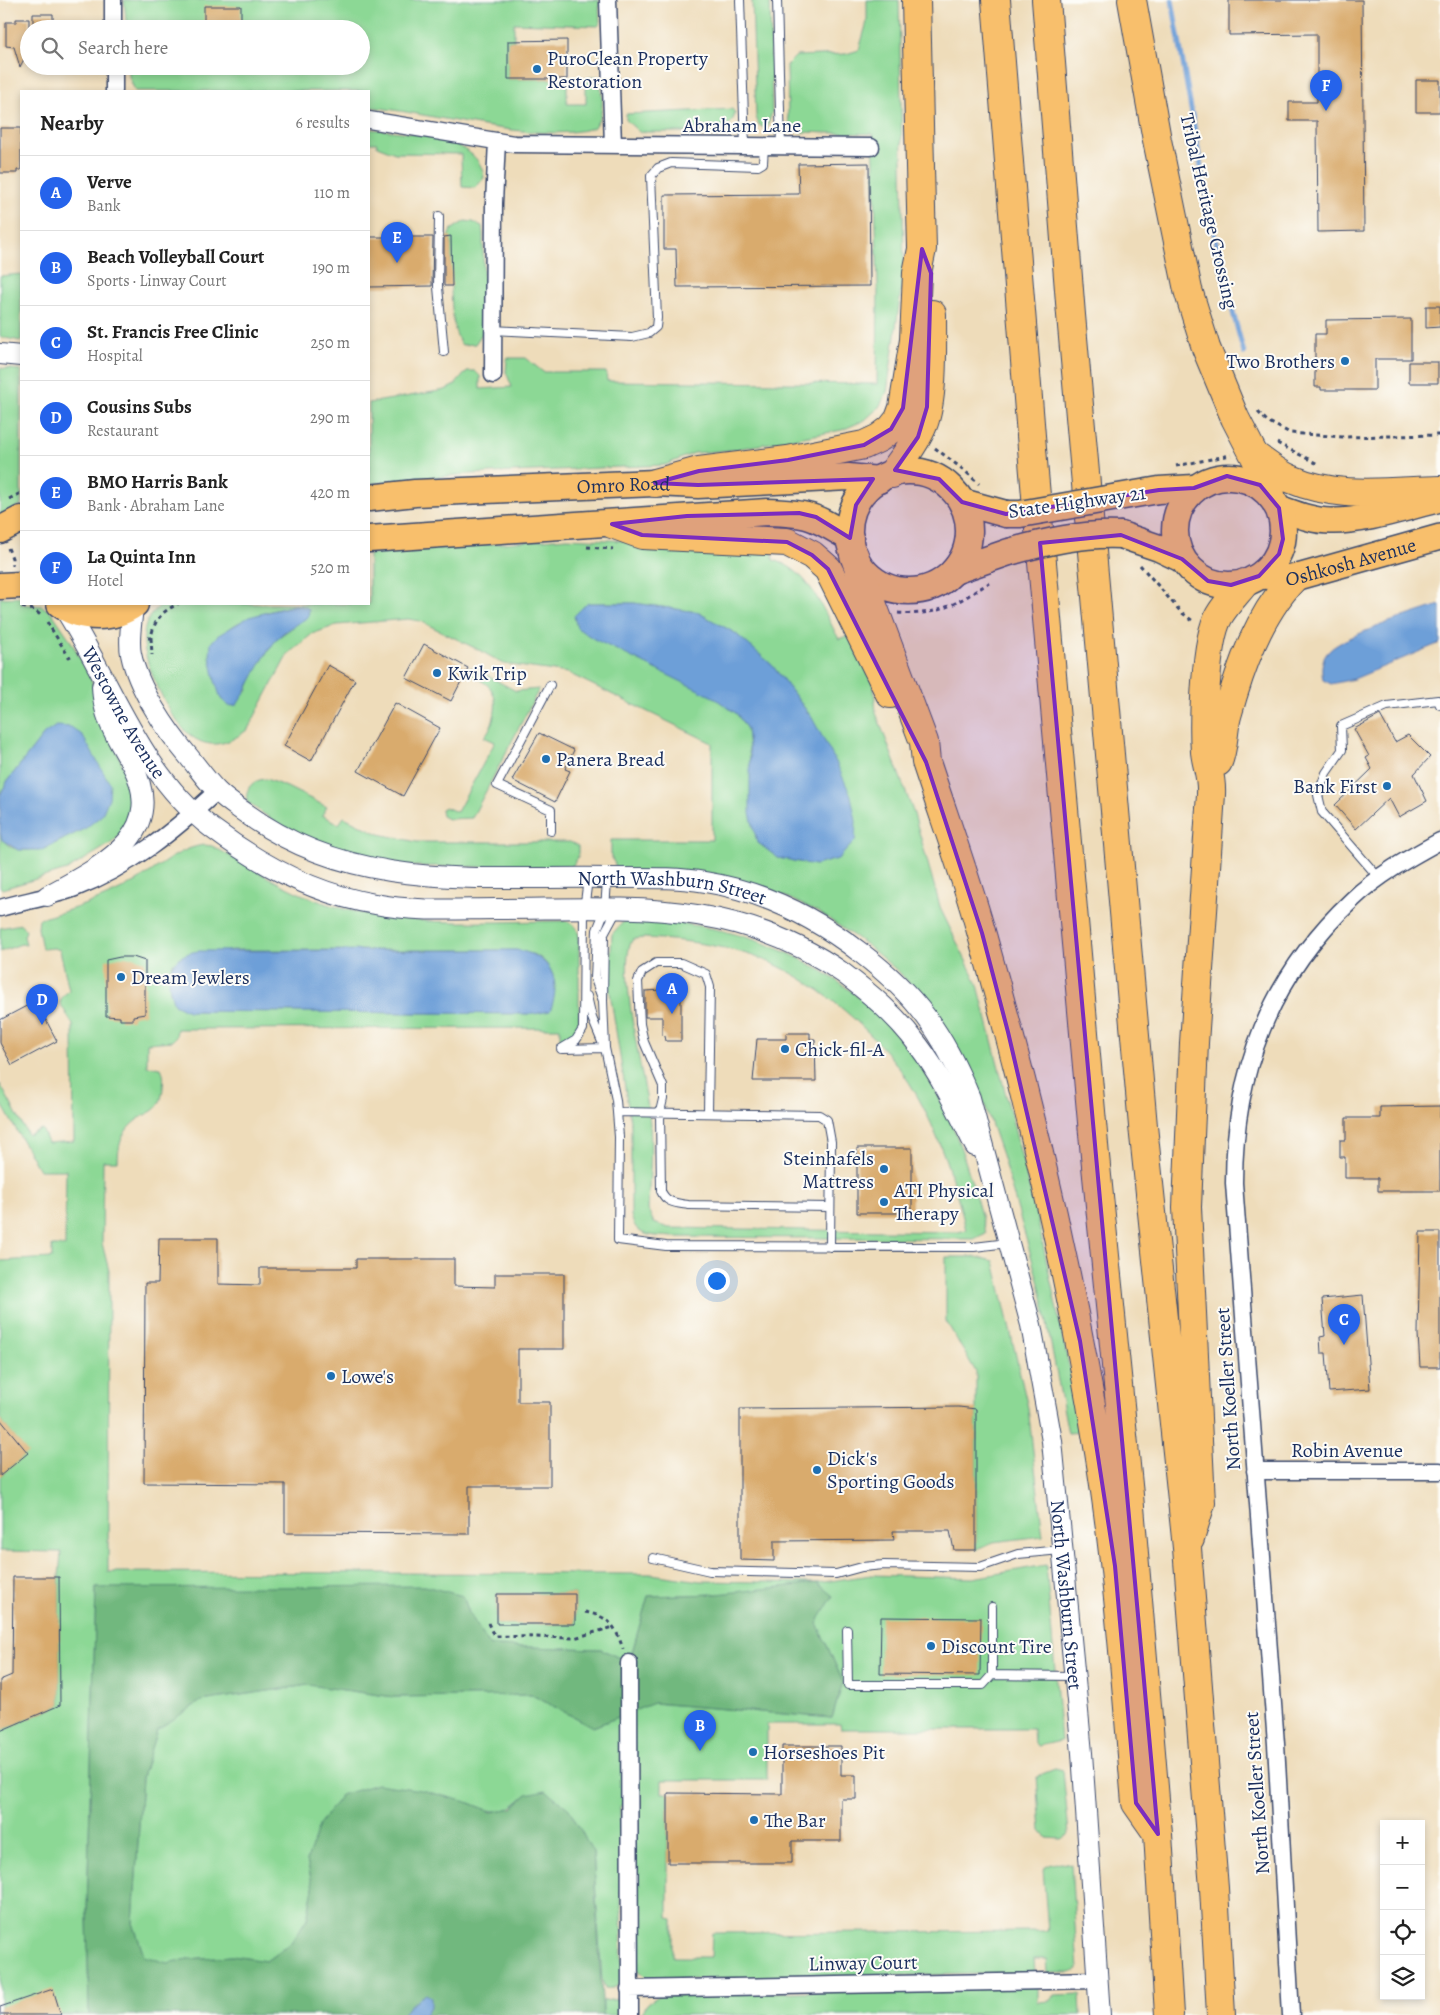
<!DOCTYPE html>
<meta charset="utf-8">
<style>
:root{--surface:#fff;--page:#f2f2f2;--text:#222;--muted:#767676;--line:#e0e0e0;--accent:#2563eb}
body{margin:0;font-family:Alegreya,serif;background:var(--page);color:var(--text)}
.controls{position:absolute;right:15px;bottom:15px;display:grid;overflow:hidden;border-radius:0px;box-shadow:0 2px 8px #0003}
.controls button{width:45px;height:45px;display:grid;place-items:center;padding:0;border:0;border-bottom:1px solid var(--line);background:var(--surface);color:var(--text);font:25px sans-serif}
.you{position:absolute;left:716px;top:1280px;width:18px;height:18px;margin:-12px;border:4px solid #fff;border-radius:50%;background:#1a73e8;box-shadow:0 0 0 8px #1a73e833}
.badge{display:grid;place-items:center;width:32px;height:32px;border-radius:50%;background:var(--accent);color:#fff;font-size:16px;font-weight:700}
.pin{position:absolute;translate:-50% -41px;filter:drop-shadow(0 1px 2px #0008)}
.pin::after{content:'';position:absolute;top:26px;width:18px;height:15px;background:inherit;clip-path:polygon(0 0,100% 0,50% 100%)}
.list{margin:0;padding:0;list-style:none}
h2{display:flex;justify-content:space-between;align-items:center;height:65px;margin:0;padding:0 20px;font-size:21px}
h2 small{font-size:16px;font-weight:400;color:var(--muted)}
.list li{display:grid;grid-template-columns:32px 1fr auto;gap:15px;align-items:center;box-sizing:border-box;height:75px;padding:0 20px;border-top:1px solid var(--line)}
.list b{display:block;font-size:19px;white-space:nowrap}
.list p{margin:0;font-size:16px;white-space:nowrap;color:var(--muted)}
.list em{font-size:16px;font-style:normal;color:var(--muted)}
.icon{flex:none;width:28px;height:28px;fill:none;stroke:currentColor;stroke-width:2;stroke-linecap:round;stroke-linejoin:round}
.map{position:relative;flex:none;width:1440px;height:2015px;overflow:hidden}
.search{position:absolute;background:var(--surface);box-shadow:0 2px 8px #0003;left:20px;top:20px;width:350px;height:55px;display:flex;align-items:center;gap:12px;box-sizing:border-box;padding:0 18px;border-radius:28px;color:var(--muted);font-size:19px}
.panel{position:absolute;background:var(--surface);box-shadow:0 2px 8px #0003;left:20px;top:90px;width:350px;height:515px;border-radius:0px}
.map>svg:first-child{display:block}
</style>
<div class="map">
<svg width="1440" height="2015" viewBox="0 0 1440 2015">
<rect width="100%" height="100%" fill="#fdfcf7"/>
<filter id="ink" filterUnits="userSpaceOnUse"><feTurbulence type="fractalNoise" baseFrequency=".02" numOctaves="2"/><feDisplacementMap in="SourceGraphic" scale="10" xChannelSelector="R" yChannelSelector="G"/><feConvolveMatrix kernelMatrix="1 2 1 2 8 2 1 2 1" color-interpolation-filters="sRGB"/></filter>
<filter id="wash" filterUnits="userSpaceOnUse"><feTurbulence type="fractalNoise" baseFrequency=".0096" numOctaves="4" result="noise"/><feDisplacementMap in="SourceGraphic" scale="20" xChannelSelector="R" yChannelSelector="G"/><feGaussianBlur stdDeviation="1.12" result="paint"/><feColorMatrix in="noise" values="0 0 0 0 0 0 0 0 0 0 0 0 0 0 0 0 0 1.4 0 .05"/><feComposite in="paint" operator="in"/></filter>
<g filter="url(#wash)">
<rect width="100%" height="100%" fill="#eedcba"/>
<!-- green -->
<path fill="#8cd895" stroke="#54847a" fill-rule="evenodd" d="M124,0H599L600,24L598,26L514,23V41H508V79H567V104H586V78L598,76C603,92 606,115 593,128C537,145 430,112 369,107V91H135L129,76V66H361V29H127Z
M752,0H770L772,113L766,129L759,125L756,117Z
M867,0H899L904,269L887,392L879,407L865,420L842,430L731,450L694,453L665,465L468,474L369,484V403L445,390L455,385L467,371H475L480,376V389L512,387L506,372L507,358H526L543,372H606L607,381L877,384L878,286L873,134L798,132L789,123L788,116L787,65L796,56L846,54L859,50L867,22Z
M732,109L735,113C733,125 723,130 712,132H639L626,120V114Z
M369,129C402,132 481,135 484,178L475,188L462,187L461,154L395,153L377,146V143H369Z
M465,221L473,222L482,226L483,234L484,331L475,344L462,345C447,330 452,261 451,239L448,237L451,230Z
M21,274V341L0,337V276Z
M0,368L21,370V505L0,516Z
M567,538L773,548V560C809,569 822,609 839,639L851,634L873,676L876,713L914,814L941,910L978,985L1039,1226L1083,1432L1068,1433L1040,1287L1002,1155L981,1094L961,1054L934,1011L899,972L867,945L820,913L784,896L617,869L611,856V840H712V743L568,673L504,664L479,650L420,621L408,619L337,625L312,634L288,654L248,729C205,764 180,732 161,694C148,667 129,625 163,604H369V554ZM588,603H634L697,612L735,633L772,665L812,718L815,865L778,858L757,842L747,729L737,714ZM295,605L306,607L299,623L276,639L253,675L247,691L221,699L210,656C216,647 221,637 228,630C241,617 278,609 295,605Z
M21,597V604L42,606L52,613L69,638L91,678L97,706L135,794L131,819L122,834L110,844L67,870L2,889L0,887V833C9,861 44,848 63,840L44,734L8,780L0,795V598Z
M471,667L516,691L539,689L472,818L448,819L442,816L441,809L445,807L457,812L495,742L484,737C494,726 500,702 491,689C486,682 475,677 468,673Z
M266,779L287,787L327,807L322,815L339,824L344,817L379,834L417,842H570L578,846V857L571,868L405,866L323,846L277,823L247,802C245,788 252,780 266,779Z
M204,845L212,846C250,866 286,891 327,904C404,929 488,921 568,921L576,927L579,935V1025C576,1035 571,1041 560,1042V1028L177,1029L176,1037L172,1041L147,1043V1066L161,1068C164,1074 164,1080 163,1087C161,1116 147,1109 131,1125C121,1134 118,1148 118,1161H103L102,1243L109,1271L108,1572L651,1574L700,1581L817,1583L871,1575L973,1578L1046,1565L1061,1741L1038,1746L1034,1743L1033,1729H841L840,1724H767V1780H662V1793H668V1918L673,1919V1957H711L712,1933L1048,1931L1043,1869C1051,1862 1061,1862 1071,1865L1078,1970L1071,1973H1048L1047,1959H1034L1035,1973L649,1980L635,1968L632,1801L620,1806L622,1980C618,1987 614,1989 605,1988L602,1980L593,1852L527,1794C504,1815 498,1815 470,1803L307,1860L313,1888L307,1919L290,1944L266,1961L232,1956L188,1959L167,1964L144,1956L133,1923L142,1777L157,1729L201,1701L308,1685L394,1697L532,1695L593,1727L653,1703L832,1718L843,1682L817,1623L717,1594L648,1596L629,1663L601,1649L490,1646L469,1613L463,1596L96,1588L87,1911L89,2015H0V1731L60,1705L59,1577L61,1552L0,1551V1476L27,1453L0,1419V1261L52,1258V1246H65L66,1170H39L0,1101V1084L28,1135L42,1129L48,1143L74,1141L73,1025L60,1003L61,999L69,990L60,950L54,948L42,949L38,928L39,919C72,910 107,898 137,881C158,868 179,848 204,845ZM232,950H516C523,952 533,953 539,957C558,970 557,992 550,1010L534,1014L188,1011L170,993L169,973L173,963ZM497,1594H575V1624H497Z
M625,920C764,920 881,980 944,1107C963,1146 974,1191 986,1233L974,1239L673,1237C652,1235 636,1239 631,1215V1126L609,986L612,934ZM645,938C686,940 729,946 767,961C821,983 886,1041 915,1092C938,1131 956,1186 966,1230L958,1232L669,1228L654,1223L648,1210C649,1179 653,1146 649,1115C645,1080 615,964 633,939Z
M21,924L26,931L24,936L26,945L21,944L0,952V928Z
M946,1257H976L994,1261L1028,1408L1043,1536L993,1542L976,1550V1372L946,1321Z
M1055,1769L1063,1771L1069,1834L1061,1839L1047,1838L1041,1831L1037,1776Z
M1038,1985V2002L1051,2001L1054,1995L1080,1994L1081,2015H641L647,2004L658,1996Z
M620,1999L623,2000L625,2015H603V2001Z"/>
<!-- forest -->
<path fill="#71b87e" stroke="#46746e" d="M817,1583L833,1596L817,1623L843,1682L832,1718L654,1703L593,1727L532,1695L394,1697L308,1685L201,1701L157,1730L142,1777L133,1923L144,1956L167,1963L188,1959L232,1956L266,1961L290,1944L307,1919L313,1888L307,1860L320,1823L341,1795L377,1784L421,1790L470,1803L492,1812L512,1808L527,1794L546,1790L569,1809L593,1852L603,2015H425L431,2005H410L402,2015H89L87,1911L96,1588L425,1586L463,1596L469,1613L490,1646L601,1649L629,1663L648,1596L717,1594Z"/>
<!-- water -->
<path fill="#6d9fd8" stroke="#44679b" d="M587,603H634L697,612L735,633L772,665L812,718L836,762L851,796L856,821L855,841L838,859L815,865L778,858L757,842L750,813V755L747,729L737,714L713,697L594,639L577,628L574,616Z
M295,605L306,607L309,610L308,617C298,624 284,630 276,640C260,660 251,684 237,705L229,706L221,699L215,681L210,656L211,643L217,636L249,617Z
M1440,605V643L1354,679L1331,684L1323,680C1321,669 1321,659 1329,651C1344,635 1416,613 1440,605Z
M56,726L71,727L82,735L110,784L109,798L102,815L86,828L42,850H18L2,840L0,833V795L8,780L44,734Z
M516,950C550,955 563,979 550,1011L534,1014L188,1011L174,1004C164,977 167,956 198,951Z
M426,1994L431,1997V2005L425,2015H402L410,2005Z"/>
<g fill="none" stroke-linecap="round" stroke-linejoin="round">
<!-- stream -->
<path stroke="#6d9fd8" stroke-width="5" d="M1172,0L1205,189L1221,268L1244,353"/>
</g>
<g id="blocks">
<!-- building -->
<path fill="#d9ab6d" d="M1229,0H1362L1364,231L1318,232L1317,121H1289V102H1317V34L1229,35Z
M204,6H241V21H231V29L204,26Z
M33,14H53V29H33Z
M16,19H29V49L20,67L14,47L6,46V22H16Z
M567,40V79H508V41Z
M1416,80H1440V112H1416Z
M0,128H21V170H17V173H0Z
M869,163L870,286L677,287L676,249H664V195L799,194L798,164Z
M451,236L452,286H444V237Z
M369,237H433L432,286L369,287Z
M1426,306H1440V327L1426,328Z
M1411,319V359H1375V390H1321V387H1315V334H1326V320Z
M1409,362H1438V383H1409Z
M424,644L468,668L451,701L406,678Z
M328,665L355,680L311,761L284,746Z
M395,703L440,728L403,796L358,771Z
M1380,715L1395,742L1408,735L1430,757L1414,774L1427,801L1399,817L1389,798L1356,829L1335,805L1372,769L1366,758L1369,756L1354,729Z
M539,733L574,750L565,769L570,771L555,802L512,780Z
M120,957H133L145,961V1014L133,1016V1020H120V1017L106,1016V960Z
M681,989V1041H666L665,1036L662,1035V1017H645V991Z
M36,1001L57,1041L12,1065L0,1043V1020Z
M786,1033H810V1039H815L816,1081H753L757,1039H786Z
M1440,1106V1191H1378V1178H1345V1157H1340V1140H1346V1118H1380V1107Z
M857,1148H912V1213H857Z
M1420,1232H1440V1367H1420L1418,1334Z
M159,1238H218V1284L260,1285V1268H356V1259H454V1286L495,1287V1274H564V1349H518V1402H550V1486H469V1534L285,1533V1484L144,1483L145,1283H158Z
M1363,1295L1370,1389L1329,1392L1326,1353H1321L1320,1337L1325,1336L1322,1299Z
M959,1407L976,1409V1550H954L950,1531H893L894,1540L774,1541V1561L740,1560V1409Z
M0,1419L28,1453L0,1476Z
M13,1577H59L60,1705L0,1731V1680L12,1675Z
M497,1594H575V1624H497Z
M881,1617L981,1618L980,1675L880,1674Z
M782,1746H841V1775H856V1799H841V1841H792V1863H668V1793L782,1794Z
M53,1989L61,2015H0V2007Z"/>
</g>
</g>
<g filter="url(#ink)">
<use href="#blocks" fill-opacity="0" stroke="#3b496c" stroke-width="1"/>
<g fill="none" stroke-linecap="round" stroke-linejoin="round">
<defs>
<path id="service" d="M740,0L745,146
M777,0L781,146
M439,216L438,287L444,352
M493,330L632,337L649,333L656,327L657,318L651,176L658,168L671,163L758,166L763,163L764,146
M550,685L497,785L551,810V831
M1379,878L1322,812L1318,795L1326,773L1342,750L1341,726L1387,706L1438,700L1440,705
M617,910L604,934L603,1001L605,1048L616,1100L619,1137L618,1240L666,1246L974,1247L1008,1243
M587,996L592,1018L602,1042
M603,1001L595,979L597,930L605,910L607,880
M561,1049L576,1040L583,1029L584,910L588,879
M563,1049L605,1048
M617,1112L819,1115L827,1120L831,1142L830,1247
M708,1112L710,987L706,974L681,963H656L642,972L638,981L640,1024L644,1042L663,1086V1099L660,1112L661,1191C666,1203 676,1203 688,1205L830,1207
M653,1558L710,1571L836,1574L862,1567L884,1565L980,1567L1018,1554L1061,1550
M847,1630L848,1685H983L992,1675V1607
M992,1675L1073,1676"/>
<path id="minor" d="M113,0V29
M608,0L613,145
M114,66V91
M369,120L514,144L871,147
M493,375L494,203L497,141
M0,908C24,901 51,897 75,888C130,867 174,831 217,791
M1255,1471H1440
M629,1663L630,2015
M629,1989L1097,1980
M1291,2015L1276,1744L1234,1183C1234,1071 1270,977 1352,900C1378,875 1409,858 1440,841"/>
<g id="tertiary">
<path d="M0,354L21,356"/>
<path id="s1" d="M62,605C112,681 138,772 213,829C262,866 315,894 375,904C415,912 456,909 496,909C622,909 734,896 843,973C871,994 897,1016 918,1045C941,1075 958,1112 975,1146"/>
<path id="s2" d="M133,606C132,621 128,639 131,654C138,689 167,731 189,757C198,768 207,781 217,791C226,800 237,807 247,814C358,895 489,875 618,878C647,878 676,877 705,882C762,891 816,918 861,953C916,995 944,1034 970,1098L1031,1325L1052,1441L1082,1753L1100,2015"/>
<path d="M47,896C99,867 171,835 131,763C116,736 103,718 102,686"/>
</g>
<g id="primary">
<path d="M1279,508C1296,514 1313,521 1331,521C1365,522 1407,507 1440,499"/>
<path id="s3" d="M1259,576L1294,578L1440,537"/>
</g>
<g id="trunk">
<circle cx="909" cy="531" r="60"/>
<circle cx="1229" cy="531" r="54"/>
<path d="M1118,497L1159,490L1194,488"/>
<path id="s4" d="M369,498L415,493L655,483L698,485L848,477L879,480"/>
<path d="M962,502L1006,514"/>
<path d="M0,530L21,519"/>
<path d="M1121,535L1159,548L1182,559"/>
<path d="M369,539L767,512C809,513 814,516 850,538"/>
<path d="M954,571L1009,552"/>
<path d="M0,586L21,585"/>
<path d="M60,604C82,620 113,620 135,604"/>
</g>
<path id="motorway" d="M996,0L1034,473L1095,1156L1129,1495L1158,1834L1169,2015
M1046,0L1071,315L1143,1126L1187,1548L1214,1888L1221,2015
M1132,0L1157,140L1188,290L1206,348L1235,418L1269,484L1271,495
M1255,456C1267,464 1278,474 1291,479C1339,500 1390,491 1440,490
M892,474C903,458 916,443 923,425C934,398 932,344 932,314
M655,483L699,471L788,460L864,445L879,438L891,429L899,419L903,408L914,340L917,273L922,249L916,0
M612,524L642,535L787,542L812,555L828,569L890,694
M854,555L924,742L926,762C945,820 966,877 982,935C1030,1104 1071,1279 1099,1452C1118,1568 1126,1686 1136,1803L1157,1833
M1218,762C1224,748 1223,731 1227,716C1240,668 1259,614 1294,578
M1190,1539L1201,1503L1187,1207L1194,1043L1211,794C1212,777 1207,768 1205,752C1203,723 1205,640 1219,616C1226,604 1237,593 1245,583"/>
</defs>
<!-- service casing -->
<use href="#service" stroke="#3b496c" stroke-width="10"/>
<!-- minor casing -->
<use href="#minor" stroke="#3b496c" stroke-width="19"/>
<!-- tertiary casing -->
<use href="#tertiary" stroke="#3b496c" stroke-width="22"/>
<!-- primary casing -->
<use href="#primary" stroke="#3b496c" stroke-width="28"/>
<!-- trunk casing -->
<use href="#trunk" stroke="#3b496c" stroke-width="29"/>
<!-- motorway casing -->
<use href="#motorway" stroke="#3b496c" stroke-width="30"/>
<!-- path -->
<path stroke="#3b496c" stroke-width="3" stroke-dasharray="4 4" stroke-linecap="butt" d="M1258,412L1267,421L1290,433L1343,437L1440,435
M1277,443L1318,464
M935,448L965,471L979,484
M1176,466L1231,455
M9,499L21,493
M587,547L613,549
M8,548L12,558V566
M1140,565L1181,612L1194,622
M22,607L34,610L43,617
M898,613C941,616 954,604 989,583
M47,622L69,657L71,656
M148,638H151C154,620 162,611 178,604
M151,638L152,655
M585,1612C610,1617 615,1625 623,1649
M488,1623L492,1632L496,1636L574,1638L614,1627"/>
<!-- service -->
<use href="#service" stroke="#fff" stroke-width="8"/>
<!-- minor -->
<use href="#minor" stroke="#fff" stroke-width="16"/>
<!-- tertiary -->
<use href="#tertiary" stroke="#fff" stroke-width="20"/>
<!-- primary -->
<use href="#primary" stroke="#f8bf6c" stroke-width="25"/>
<!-- trunk -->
<use href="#trunk" stroke="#f8bf6c" stroke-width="26"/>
<!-- motorway -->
<use href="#motorway" stroke="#f8bf6c" stroke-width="28"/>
<defs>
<path id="trunk-bridge" d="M1006,514H1020L1118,497
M1009,552C1045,542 1083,533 1121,535"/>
</defs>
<!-- trunk-bridge casing -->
<use href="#trunk-bridge" stroke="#3b496c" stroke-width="29" stroke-linecap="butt"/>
<!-- trunk-bridge -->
<use href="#trunk-bridge" stroke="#f8bf6c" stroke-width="26"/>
</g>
</g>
<!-- marked area -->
<path fill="#7b2cbf" fill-opacity="0.2" stroke="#7b2cbf" stroke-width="4" stroke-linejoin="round" d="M922,249L931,273L927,407L918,437L895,470L939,479L962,502L1006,514L1159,490L1194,488L1227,476L1260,485L1279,508L1283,539L1279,554L1259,576L1231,585L1208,581L1182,559L1121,535L1040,543L1158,1834L1136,1803L1115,1566L1080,1341L1008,1032L982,933L926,762L828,569L812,555L787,542L642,535L612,524L687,516L799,513L816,517L850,538L856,505L873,479L698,485L655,483L699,471L788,460L864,445L891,429L903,408Z"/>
<!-- markers -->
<g fill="#1f6fb2" stroke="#fdfcf7" stroke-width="2">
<circle cx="537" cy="69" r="5"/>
<circle cx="1345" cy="361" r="5"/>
<circle cx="437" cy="673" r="5"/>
<circle cx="546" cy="759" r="5"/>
<circle cx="1387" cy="786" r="5"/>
<circle cx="121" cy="977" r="5"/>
<circle cx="785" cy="1049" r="5"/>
<circle cx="884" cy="1169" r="5"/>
<circle cx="884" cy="1202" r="5"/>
<circle cx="331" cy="1376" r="5"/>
<circle cx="817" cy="1470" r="5"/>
<circle cx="931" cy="1646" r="5"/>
<circle cx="753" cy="1752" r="5"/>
<circle cx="754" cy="1820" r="5"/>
</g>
<g text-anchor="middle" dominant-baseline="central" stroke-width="4" stroke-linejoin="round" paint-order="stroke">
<!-- poi labels -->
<g font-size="20" fill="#1b2f5e" stroke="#fdfcf7" text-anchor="start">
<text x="547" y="58">PuroClean Property<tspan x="547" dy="23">Restoration</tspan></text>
<text x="1335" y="361" text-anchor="end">Two Brothers</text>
<text x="447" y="673">Kwik Trip</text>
<text x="556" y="759">Panera Bread</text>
<text x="1377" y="786" text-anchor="end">Bank First</text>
<text x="131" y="977">Dream Jewlers</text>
<text x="795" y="1049">Chick-fil-A</text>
<text x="874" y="1158" text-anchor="end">Steinhafels<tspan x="874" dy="23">Mattress</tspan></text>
<text x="894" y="1190">ATI Physical<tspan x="894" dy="23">Therapy</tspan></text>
<text x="341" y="1376">Lowe's</text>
<text x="827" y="1458">Dick's<tspan x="827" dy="23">Sporting Goods</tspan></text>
<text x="941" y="1646">Discount Tire</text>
<text x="763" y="1752">Horseshoes Pit</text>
<text x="764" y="1820">The Bar</text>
</g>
<!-- street labels -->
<g font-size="20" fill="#1b2f5e" stroke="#fdfcf7">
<text x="742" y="125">Abraham Lane</text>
<text transform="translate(1209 211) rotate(77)">Tribal Heritage Crossing</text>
<text stroke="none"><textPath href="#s4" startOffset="255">Omro Road</textPath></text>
<text transform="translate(1077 502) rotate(-8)">State Highway 21</text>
<text stroke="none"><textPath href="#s3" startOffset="94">Oshkosh Avenue</textPath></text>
<text stroke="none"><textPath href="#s1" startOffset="124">Westowne Avenue</textPath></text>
<text stroke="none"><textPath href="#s2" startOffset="688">North Washburn Street</textPath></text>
<text transform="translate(1228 1389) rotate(-94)">North Koeller Street</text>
<text x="1347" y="1450">Robin Avenue</text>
<text stroke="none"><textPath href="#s2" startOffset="1585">North Washburn Street</textPath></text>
<text transform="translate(1257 1793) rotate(-94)">North Koeller Street</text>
<text transform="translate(863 1963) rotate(-1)">Linway Court</text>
</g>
</g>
</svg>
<div class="controls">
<button>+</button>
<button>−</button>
<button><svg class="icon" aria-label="locate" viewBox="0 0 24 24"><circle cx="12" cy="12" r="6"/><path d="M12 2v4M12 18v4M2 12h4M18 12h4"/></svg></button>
<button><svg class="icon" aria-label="layers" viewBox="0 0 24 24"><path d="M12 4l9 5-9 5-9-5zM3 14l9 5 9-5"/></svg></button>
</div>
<div class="you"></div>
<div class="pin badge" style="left:672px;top:1014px">A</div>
<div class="pin badge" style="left:700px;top:1751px">B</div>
<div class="pin badge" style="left:1344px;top:1345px">C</div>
<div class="pin badge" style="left:42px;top:1025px">D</div>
<div class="pin badge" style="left:397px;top:263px">E</div>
<div class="pin badge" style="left:1326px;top:111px">F</div>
<div class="search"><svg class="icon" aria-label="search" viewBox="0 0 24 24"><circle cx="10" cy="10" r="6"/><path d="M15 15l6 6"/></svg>Search here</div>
<section class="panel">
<h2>Nearby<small>6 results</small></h2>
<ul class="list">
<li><span class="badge">A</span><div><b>Verve</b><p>Bank</p></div><em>110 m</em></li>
<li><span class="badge">B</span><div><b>Beach Volleyball Court</b><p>Sports · Linway Court</p></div><em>190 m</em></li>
<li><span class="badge">C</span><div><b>St. Francis Free Clinic</b><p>Hospital</p></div><em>250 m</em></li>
<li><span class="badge">D</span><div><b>Cousins Subs</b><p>Restaurant</p></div><em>290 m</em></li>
<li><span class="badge">E</span><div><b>BMO Harris Bank</b><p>Bank · Abraham Lane</p></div><em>420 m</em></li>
<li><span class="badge">F</span><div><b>La Quinta Inn</b><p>Hotel</p></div><em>520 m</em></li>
</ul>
</section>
</div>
